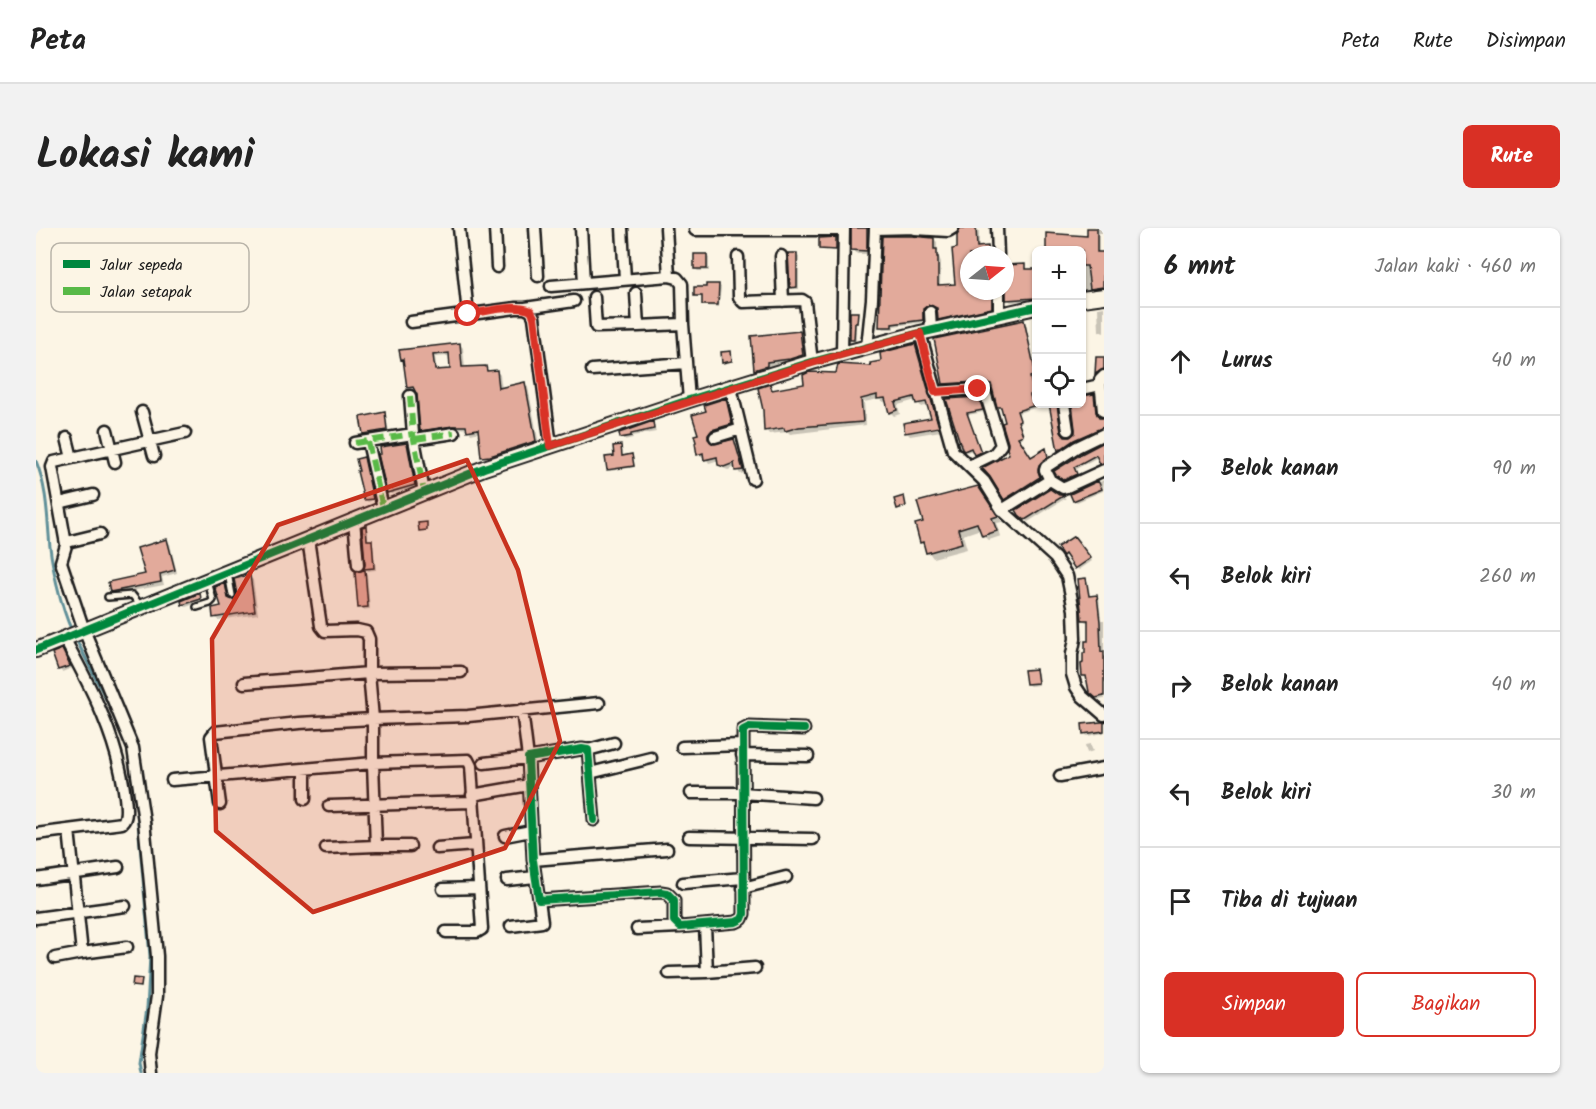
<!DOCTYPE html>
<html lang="id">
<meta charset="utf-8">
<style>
:root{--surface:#fff;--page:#f2f2f2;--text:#222;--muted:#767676;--line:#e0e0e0;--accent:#d93025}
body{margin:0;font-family:Kalam,sans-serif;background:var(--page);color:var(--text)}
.controls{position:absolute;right:18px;top:18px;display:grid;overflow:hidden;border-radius:9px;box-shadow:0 2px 4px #0004}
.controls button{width:54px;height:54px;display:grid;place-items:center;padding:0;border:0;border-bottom:2px solid var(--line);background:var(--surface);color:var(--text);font:30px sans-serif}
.compass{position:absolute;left:924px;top:18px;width:54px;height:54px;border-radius:50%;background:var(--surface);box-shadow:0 2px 4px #0004;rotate:73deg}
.stop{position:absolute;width:18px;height:18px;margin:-14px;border:4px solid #d93025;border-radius:50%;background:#fff}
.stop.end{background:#d93025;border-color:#fff;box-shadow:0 2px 6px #0008}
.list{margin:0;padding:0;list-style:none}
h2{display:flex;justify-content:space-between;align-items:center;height:78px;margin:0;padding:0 24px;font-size:26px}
h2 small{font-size:20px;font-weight:400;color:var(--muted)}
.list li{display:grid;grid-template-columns:39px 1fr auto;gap:18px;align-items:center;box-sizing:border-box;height:108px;padding:0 24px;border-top:2px solid var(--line)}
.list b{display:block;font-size:22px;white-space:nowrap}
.list em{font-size:20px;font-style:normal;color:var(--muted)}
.actions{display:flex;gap:12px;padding:18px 24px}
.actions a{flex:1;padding:14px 0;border:2px solid var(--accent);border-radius:9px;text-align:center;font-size:21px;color:var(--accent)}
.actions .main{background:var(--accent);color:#fff}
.icon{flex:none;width:33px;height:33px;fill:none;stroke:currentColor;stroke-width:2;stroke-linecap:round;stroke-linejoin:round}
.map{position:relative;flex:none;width:1068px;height:845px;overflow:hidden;border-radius:9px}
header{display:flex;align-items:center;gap:36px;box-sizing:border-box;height:84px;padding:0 30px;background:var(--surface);border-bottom:2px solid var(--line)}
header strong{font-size:28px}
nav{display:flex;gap:33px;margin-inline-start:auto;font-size:21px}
.intro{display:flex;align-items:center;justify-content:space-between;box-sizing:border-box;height:144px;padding:0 36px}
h1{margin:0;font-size:42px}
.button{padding:15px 27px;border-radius:9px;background:var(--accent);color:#fff;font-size:21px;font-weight:700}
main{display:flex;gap:36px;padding:0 36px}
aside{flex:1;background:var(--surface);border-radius:9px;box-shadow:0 2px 4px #0004}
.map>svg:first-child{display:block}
</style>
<header>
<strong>Peta</strong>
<nav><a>Peta</a><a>Rute</a><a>Disimpan</a></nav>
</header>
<div class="intro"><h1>Lokasi kami</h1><a class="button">Rute</a></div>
<main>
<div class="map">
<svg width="1068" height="845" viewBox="0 0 1068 845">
<rect width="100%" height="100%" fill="#fcf5e5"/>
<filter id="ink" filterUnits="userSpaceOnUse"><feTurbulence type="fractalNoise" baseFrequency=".0167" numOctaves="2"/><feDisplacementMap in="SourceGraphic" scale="12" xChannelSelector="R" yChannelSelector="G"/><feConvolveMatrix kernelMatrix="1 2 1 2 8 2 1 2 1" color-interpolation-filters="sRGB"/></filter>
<g filter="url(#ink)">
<!-- shadow -->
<path fill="#0003" fill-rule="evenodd" d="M816,0H838L834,26H821L817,21Z
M940,0L943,3V20L951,19L955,27H933V63H959L958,82L906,94L903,91L902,81L897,79L889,84V94L858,98V101H847L844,98L898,11L901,14V24L905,34L904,58L921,57L923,22Z
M1052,0H1068V5H1063V25H1068V62L1046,66V22H1012V7L1052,10Z
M670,27L673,30V43H662L659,41Z
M760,27L763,29V61H758L755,59Z
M988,37L991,43L1000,42V72L975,74L972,71L971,61L969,59V38Z
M683,57L685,59L683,79L670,78L668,76V69H661L659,67L671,60Z
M1068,79V107V105L1063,103L1062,80Z
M821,86L822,96H820V113H817L815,111Z
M987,94L990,96L1000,150L995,151L1000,168L996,169L999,180L982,185L985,195L983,196L988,209L983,211L995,231L1009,222L1014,231L1007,235L1003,243L1006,252L972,273L970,271L975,227L971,194L967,181L963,179L957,158L945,155L911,158L908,155Z
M764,105L770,111L772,133L760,137L736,139V144L725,147L720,142L716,110Z
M424,116L427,120L429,140L449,139L453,144L461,143L464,147L466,161L488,156L492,159L503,216L450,231L446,228L444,204L435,206L432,201L421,200L389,205L386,202L383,166L380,162H376L372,159L369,134L366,131ZM414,128L416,142L401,143L399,129Z
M879,117L882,121L905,203L874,208L870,204L896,191L893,177L885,179L880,172L862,177L864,186L858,188L854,184L852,173L847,174L843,171L828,174L830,197L754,206L752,204L733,206L730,202L734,158L738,163L770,157L801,146L836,140Z
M1057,168L1060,170L1062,189L1068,192V201L1025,224L1023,222L1014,176H1024L1022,180L1026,207L1033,211L1038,209L1041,202L1036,176H1046V171Z
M942,171L948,184L932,187L946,226L941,229L937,222L931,224L929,222L912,172Z
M689,172L693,175L698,199L675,210L674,215L678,218L698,213L701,216L709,245L704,246L700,239L692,242L687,240L683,232L673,235L669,229H666L663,226L664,207L672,184Z
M348,186L350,188L353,204L331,207L329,205Z
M616,195L620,204L596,208L597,210L588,212L585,209Z
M370,216L380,259L355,266L353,264Z
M1068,216V237L1062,229L1040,241L1042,249L1032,253L1024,249Z
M584,218L587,229L595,228L597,229L599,239L574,243L572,242Z
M327,231L330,233L338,272L332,274L330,272L324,244Z
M1068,252L1067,263L1041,274L1038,272L1036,267Z
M942,259L966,294L961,295L965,308L953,312L947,307L945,301L927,307L931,321L897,330L885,314L889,295Z
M1023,268L1030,270L992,294L982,283Z
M329,299L332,302V314L337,316L340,342L332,343L330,341Z
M1040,312L1056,333L1043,342L1023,320Z
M131,313L134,316L141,345L126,349L128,357L79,366L76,363L111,348Z
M328,344L331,346L334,381L326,382L324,379Z
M214,349L217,352L222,386L182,392L178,389L187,379L189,357L192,360L194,372L198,373Z
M1050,351L1052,354L1054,369H1060L1063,371L1065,392H1068V471L1063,472L1055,464L1052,450L1048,448L1054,414V394H1050L1047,392Z
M163,367L167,373L150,379L147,376Z
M28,426L36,440L26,444L23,441Z
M999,442L1002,445L1003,457L994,458L991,456Z
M1068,496V505L1051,508L1049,505Z
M1054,516L1057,523L1051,525L1049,517Z"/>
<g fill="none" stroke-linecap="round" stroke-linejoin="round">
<!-- stream -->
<path stroke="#619099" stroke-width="3" d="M0,233C10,258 11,281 13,307C14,332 25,380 36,403
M39,409L76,483
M100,573L114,728L111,780L103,835L105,845"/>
</g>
<!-- building -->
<path fill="#e2aa9b" stroke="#1c1c1c" stroke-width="1.5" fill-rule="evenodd" d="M815,0H831V23L815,22Z
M924,0H940L941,19L952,18L953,27H933V63H956V80L902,92L901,80L893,77L887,81V92L856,96V99H843L846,8H876L898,10V21H901V29H902V57L919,56L916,21L921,20V7Z
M1051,0H1061V24H1068L1067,59L1054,61L1051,38H1046V22H1010V5L1051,8Z
M800,9V22L783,21V10Z
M752,25H761V59L754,60Z
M658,26H671V41H658Z
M989,36V41H1000V70L970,72L969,37Z
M670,56H683L682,77H666V68H658V59H670Z
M814,84H822L821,95H819L818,112H814Z
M988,92L1000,147L994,149L998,166L994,167L997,178L981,183L984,192L982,193L987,207L982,209L995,229L1010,220L1012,229L1003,237L1002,243L1004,249L968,272L954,249L946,240L973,226L971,221L972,215L966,195L969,194L965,179H961L955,156L941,154L907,156L898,111Z
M764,103L767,127L754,131L731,134V138L718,142L715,108Z
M424,115L426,139L450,138L451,143L461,142L463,160L489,154L500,213L454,228L445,229L442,201L431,203L430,198H417L384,203L381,167L377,159L371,160L367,131L365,132L363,122ZM413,125L414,141L399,142L397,127Z
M879,116L903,199L869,205L867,195L895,190L890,174L880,176L878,169L859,174L861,182L853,185L849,170L841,171V167L825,171L827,194L763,199L749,203L748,200L728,203L727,182L722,160L734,156L736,162L768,156L767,147L773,144L800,145L802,136L835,138L834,135L845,133L844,125Z
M695,123L696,133L686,135L685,124Z
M1060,129H1068V141L1059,146Z
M1058,166L1060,184L1063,190H1068V199L1038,212L1022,223L1013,176H1021L1025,204L1029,209H1034L1039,205V201L1036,176H1046V168Z
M941,169L943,170L947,182L931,185L945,224L938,227L935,220L928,223L926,221L910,171Z
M690,170L696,196L676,202L672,207V211L678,216L698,211L707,242L699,243L698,235L688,239L682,237L681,229L668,232L667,225L661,227L659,215L660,214L658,207L662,206L656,187L670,183L668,177Z
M349,184L351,202L327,206L324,189Z
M617,193L618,201L595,206V208L584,210L583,205Z
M1068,214V235L1064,236L1060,227L1038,239L1041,246L1028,252L1020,247L1018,243L1045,226Z
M371,215L379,257L351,265L342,226H345L344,219Z
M585,217L586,228L596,226L598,238L571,242L569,229L578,228L577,218Z
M328,229L337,271L328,272L321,243H323L320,231Z
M1062,253L1066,261L1037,273L1034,266Z
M942,258L962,288L956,290L961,303L946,308L941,295L922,301L926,315L890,325L887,314L884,315L879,296L887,294L881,274Z
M1014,261L1023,267H1029L989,292L983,287L980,282Z
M868,268L870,278L861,281L858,271Z
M391,294V302L383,303L382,295Z
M330,298L331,312H336L338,340L328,341L329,336L326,299Z
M1038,308L1055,330L1039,341L1029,326L1027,328L1021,319Z
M131,311L139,342L124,346L125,354L74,364L72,354L109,346L101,320Z
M329,342L332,379L322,380L319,344Z
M214,347L219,383L177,390L176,380L185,378L179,359L189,355L192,370L197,372L201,367L198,351Z
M1050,350L1053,368L1061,367L1064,394L1065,424L1068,423V468L1060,470L1053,464L1050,448H1046L1045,436L1047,435V425H1049V413H1052V392H1046L1042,351Z
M164,365L165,371L146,377L145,373Z
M26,421L34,438L22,442L16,425Z
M1000,441L1002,455L990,456L988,442Z
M1065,494H1068V503L1047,506L1046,496Z
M97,750L106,751L105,759L96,758Z"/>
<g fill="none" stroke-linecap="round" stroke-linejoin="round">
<defs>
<path id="service" d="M192,345L196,367
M72,369L96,367L105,378
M161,379L174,375L177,372L172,353"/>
<path id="minor" d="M423,0L432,86
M459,0L461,39
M499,0L502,48
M545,0L548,55
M586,0L589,51
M630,0L633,48
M961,0L962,27
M839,1L879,0
M879,1L912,3L917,0
M659,2H808
M745,28L747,73
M702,29L703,69L707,74L766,72L769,74L776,134
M515,58L633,48L641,50L646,56L647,96L653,172
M963,63V87
M600,65L602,98L647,96
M558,69L560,99L602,98
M489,80L538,73
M894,84L895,103
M375,94L480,80H489L495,83L498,89L515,218
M884,105L917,223L948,253L966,282L1019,330L1031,348L1038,382L1039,411L1036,426V446L1040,459L1046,468L1068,487
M831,119L836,71L839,0
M806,126L808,0
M556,142L650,135
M695,160L717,251
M1046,161L1064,157
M899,164L942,161L949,164L965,217L958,226L933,238
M374,168L377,206L388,264
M1028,176L1032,202
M1067,183L1064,152L1068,148
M106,184L118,228
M71,202L79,234
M679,209L705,201
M31,210L36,230
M379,211L418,205
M332,214L347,280
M319,215L377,206
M1014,252L1027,260L1031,259L1068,242
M23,275L57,267
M966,282L1014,252L1009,242L1010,239L1041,219L1068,206
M318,292L322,337
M64,306L31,314L25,334L48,402L97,520L108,593L121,728V768L113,825L115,845
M272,311L285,398L289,403L321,402L330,404L333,411V445L425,444
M30,316L16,239L18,234L149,205
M208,455L333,445L337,491L432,488L563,475
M646,519L706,517
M552,522L578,515
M706,527L772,528
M448,535L492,530L486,482
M269,541V571
M554,545L615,530
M1024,548L1068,540
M136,552L337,535V491L263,495L179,504L175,509L184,576
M655,565H706L777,570
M436,567L493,557
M293,578L436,574
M558,592L552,522L546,521L492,530L497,632L503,672L625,664L631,665L638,672V693L644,699L700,694L706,691L708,686L707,502L713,499L768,501
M33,602L46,725L91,719
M0,606L86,595C92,589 90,578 89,569C82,511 56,461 28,410
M469,608L495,603
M653,609L777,611
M374,618H340L337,535L432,532L435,538L446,701L441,704H410
M290,620L340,618
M401,620L439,617
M497,632L631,621
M0,651L82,639
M471,652L499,649
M647,655L707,650
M707,660L750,649
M407,661L443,660
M0,690L89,678
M669,697L671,744L719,740
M475,698L506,694L503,672
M601,701L644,699
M19,730L46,725
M633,745L671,744"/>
<path id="tertiary" d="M1046,71L1068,68
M0,422L448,240L653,172L776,134L884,105L1000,79"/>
</defs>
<!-- service casing -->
<use href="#service" stroke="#1c1c1c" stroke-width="10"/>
<!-- minor casing -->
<use href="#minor" stroke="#1c1c1c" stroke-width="15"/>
<!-- tertiary casing -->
<use href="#tertiary" stroke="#1c1c1c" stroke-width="18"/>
<!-- service -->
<use href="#service" stroke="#fcf5e5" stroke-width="5"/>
<!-- minor -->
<use href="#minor" stroke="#fcf5e5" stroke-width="10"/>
<!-- tertiary -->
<use href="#tertiary" stroke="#fcf5e5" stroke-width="14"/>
<!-- quiet -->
<path stroke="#58b947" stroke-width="6" stroke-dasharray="12 6" stroke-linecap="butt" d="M374,168L377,206L388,264
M379,211L418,205
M332,214L347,280
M319,215L377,206"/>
<defs>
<path id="cycleway" d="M0,422L448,240L653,172L776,134L884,105L1000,79
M558,592L552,522L546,521L492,530L497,632L503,672L625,664L631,665L638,672V693L644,699L700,694L706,691L708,686L707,502L713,499L768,501"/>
</defs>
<!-- cycleway casing -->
<use href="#cycleway" stroke="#fcf5e5" stroke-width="11"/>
<!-- cycleway -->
<use href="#cycleway" stroke="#00873e" stroke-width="8"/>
</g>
</g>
<g fill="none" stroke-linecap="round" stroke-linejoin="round" filter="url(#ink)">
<!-- route -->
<path stroke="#d93025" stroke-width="8" d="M432,86C451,84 478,75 495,83L498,89L514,218L776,135L884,105L899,164L942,161"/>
</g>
<!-- marked area -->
<path fill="#c8321e" fill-opacity="0.2" stroke="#c8321e" stroke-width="4.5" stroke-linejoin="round" d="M431,232L482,342L524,513L469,620L277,684L180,603L176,411L242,297Z"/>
<!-- legend -->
<rect x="15" y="15" width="198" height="69" rx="9" fill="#fcf5e5" stroke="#b9b4a9" stroke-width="1.5"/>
<rect x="27" y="32" width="27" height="8" fill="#00873e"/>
<rect x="27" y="59" width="27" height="8" fill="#58b947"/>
<g font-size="16" fill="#1c1c1c">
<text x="64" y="42">Jalur sepeda</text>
<text x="64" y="69">Jalan setapak</text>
</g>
</svg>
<div class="controls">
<button>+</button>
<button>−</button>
<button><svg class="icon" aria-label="locate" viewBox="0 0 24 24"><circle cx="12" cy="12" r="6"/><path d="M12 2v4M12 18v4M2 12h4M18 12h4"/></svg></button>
</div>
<svg class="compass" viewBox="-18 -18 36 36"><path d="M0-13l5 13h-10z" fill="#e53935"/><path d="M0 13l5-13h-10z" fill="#767676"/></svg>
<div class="stop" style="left:432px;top:86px"></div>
<div class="stop end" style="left:942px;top:161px"></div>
</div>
<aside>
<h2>6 mnt<small>Jalan kaki · 460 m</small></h2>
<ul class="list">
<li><svg class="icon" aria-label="ahead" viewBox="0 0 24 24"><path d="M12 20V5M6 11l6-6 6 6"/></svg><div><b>Lurus</b></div><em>40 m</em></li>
<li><svg class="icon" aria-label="right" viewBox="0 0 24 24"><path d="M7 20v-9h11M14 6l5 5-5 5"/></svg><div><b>Belok kanan</b></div><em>90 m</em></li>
<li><svg class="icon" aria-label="left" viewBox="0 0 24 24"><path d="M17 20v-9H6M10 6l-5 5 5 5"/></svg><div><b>Belok kiri</b></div><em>260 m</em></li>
<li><svg class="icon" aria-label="right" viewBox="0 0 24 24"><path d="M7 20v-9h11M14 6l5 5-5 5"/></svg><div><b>Belok kanan</b></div><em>40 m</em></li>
<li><svg class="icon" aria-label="left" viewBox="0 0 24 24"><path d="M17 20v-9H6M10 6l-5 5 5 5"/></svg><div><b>Belok kiri</b></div><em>30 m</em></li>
<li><svg class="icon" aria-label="arrive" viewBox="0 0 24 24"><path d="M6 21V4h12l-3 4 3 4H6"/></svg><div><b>Tiba di tujuan</b></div></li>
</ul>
<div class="actions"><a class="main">Simpan</a><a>Bagikan</a></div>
</aside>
</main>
